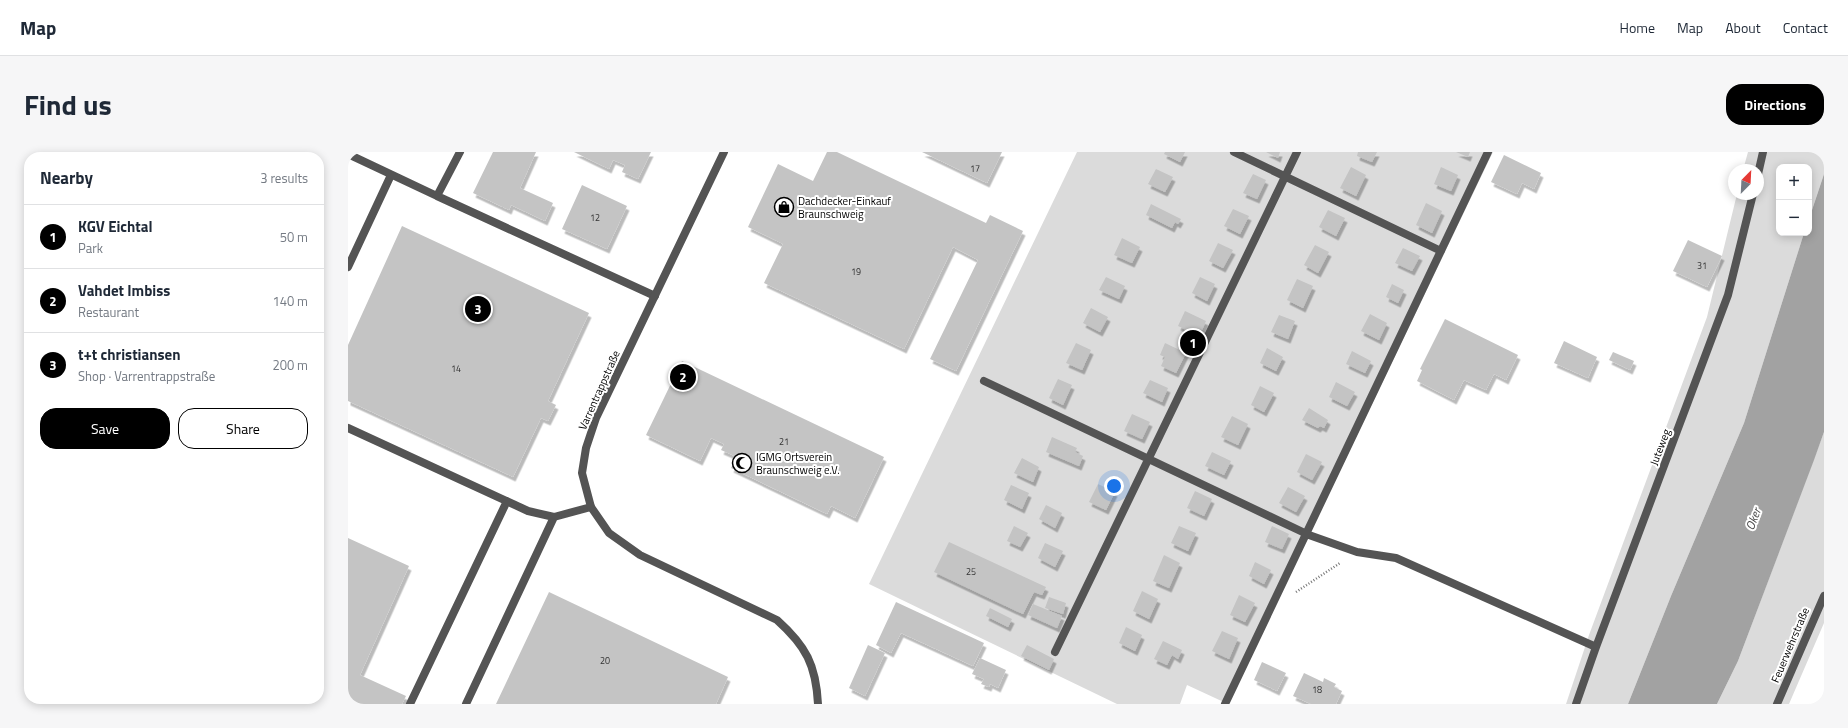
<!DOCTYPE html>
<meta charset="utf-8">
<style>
:root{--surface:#fff;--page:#f6f6f7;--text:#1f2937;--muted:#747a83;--line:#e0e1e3;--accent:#000}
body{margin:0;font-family:"Titillium Web",sans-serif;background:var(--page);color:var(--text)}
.controls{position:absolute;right:12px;top:12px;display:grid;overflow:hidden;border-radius:8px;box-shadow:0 2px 10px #0003}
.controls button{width:36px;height:36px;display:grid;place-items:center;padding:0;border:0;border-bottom:1px solid var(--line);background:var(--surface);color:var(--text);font:20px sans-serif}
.compass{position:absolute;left:1380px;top:12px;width:36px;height:36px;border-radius:50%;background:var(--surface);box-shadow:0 2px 10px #0003;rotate:24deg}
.you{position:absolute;left:766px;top:334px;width:14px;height:14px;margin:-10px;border:3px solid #fff;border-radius:50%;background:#1a73e8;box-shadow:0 0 0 6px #1a73e833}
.badge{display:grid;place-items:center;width:26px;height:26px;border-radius:50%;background:var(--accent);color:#fff;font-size:13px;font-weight:700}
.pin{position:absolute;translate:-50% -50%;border:2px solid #fff;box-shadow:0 1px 4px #0006}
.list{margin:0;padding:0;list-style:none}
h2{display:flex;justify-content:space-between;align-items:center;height:52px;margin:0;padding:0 16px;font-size:17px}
h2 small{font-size:13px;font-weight:400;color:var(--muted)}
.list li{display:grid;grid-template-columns:26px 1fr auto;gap:12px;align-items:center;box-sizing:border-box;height:64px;padding:0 16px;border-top:1px solid var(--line)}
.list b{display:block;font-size:15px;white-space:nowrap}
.list p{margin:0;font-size:13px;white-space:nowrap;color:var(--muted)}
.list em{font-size:13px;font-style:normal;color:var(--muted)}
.actions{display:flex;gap:8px;padding:12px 16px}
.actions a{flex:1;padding:9px 0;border:1px solid var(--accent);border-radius:16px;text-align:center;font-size:14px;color:var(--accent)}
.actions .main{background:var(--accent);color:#fff}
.map{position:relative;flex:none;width:1476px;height:552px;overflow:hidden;border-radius:16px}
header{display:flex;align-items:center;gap:24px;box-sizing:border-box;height:56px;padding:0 20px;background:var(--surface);border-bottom:1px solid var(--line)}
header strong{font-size:19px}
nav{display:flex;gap:22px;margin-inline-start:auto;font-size:14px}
.intro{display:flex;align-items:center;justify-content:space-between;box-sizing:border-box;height:96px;padding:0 24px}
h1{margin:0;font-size:28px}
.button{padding:10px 18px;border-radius:16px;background:var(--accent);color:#fff;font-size:14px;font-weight:700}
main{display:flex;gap:24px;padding:0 24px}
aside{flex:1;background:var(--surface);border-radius:16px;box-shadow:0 2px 10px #0003}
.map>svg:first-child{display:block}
</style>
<header>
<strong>Map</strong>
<nav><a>Home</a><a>Map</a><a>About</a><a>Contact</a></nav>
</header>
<div class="intro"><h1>Find us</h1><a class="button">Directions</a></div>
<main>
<aside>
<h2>Nearby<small>3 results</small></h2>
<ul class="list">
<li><span class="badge">1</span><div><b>KGV Eichtal</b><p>Park</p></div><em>50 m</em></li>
<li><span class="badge">2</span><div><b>Vahdet Imbiss</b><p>Restaurant</p></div><em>140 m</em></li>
<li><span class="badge">3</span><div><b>t+t christiansen</b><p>Shop · Varrentrappstraße</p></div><em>200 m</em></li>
</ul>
<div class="actions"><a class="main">Save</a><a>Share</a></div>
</aside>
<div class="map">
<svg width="1476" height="552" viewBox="0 0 1476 552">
<defs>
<filter id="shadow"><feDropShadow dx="2.5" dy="4.5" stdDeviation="0" flood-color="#0004"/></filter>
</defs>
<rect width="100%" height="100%" fill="#fff"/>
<!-- green -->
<path fill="#dbdbdb" d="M729,0H1145L880,552L839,533L832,552H769L521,432Z
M1400,0H1476V22L1461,67V15H1431V81H1456L1396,271L1323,444L1280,552H1218L1241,483L1359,165L1389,42H1410V18H1395Z
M1476,280V471L1441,552H1369L1390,509Z"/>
<!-- water -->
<path fill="#a2a2a2" d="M1476,22V280L1466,308L1390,509L1369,552H1280L1323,444L1396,271L1456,81H1461V67Z"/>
<!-- building -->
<path fill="#c4c4c4" filter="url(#shadow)" d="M145,0H188L172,36L205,51L197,69L163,53L161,58L125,41Z
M226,0H303L290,27L274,20L277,13L265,8L261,17Z
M479,0H489L638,71L642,63L675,79L608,219L582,207L630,108L605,95L556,197L416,131L435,92L400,75L430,12L465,29Z
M574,0H654L639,31Z
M817,0H837L832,10L816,2Z
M918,0H932L930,6Z
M1010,0H1029L1024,10L1009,4Z
M1108,0H1122L1120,5Z
M1156,3L1193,21L1186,37L1174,31L1169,42L1143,30Z
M1003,15L1018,23L1008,44L992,36Z
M1093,15L1110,23L1103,39L1086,32Z
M808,17L825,25L817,40L800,32Z
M905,22L918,28L909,47L895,41Z
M234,33L279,54L259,97L214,77Z
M1078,51L1094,59L1084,81L1068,73Z
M803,52L833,67L830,72L827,70L824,76L798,63Z
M885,57L901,64L892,82L876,74Z
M980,58L997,66L988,84L971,75Z
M54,74L241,161L200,249L208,253L200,269L193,266L165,325L0,249V193Z
M774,86L792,95L784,111L766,103Z
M1340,88L1374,104L1359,135L1325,119Z
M870,91L885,98L875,116L861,109Z
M967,93L981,100L970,121L956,113Z
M1055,96L1072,104L1064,119L1047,111Z
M758,125L777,134L771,147L751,138Z
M852,125L867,132L859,149L844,141Z
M949,127L965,134L955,156L939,148Z
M1044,132L1056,138L1050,151L1038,145Z
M743,156L760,165L752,180L735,171Z
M837,159L858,169L854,178L849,176L847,182L830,174Z
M1022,162L1039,171L1031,188L1013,179Z
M931,163L947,169L940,187L923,180Z
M1097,167L1170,203L1158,228L1146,222L1138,238L1116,228L1106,248L1069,229L1074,218L1072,217Z
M1216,189L1249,205L1240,226L1206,211Z
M728,191L743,198L734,218L718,211Z
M817,191L838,201L828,221L813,214L817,205L812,203Z
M919,196L935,205L928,219L912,211Z
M1004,199L1023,209L1017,221L998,212Z
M1265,200L1286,209L1282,218L1261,208Z
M334,209L536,305L507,366L483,354L479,362L383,316L389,305L373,298L376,292L363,286L352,309L298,283Z
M710,227L724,233L715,253L701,246Z
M802,228L820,236L814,250L795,241Z
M988,230L1007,240L999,254L981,245Z
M912,234L926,241L916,260L903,253Z
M961,256L980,268L976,276L972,274L970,276L954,268Z
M784,262L802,270L794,287L776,279Z
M884,264L900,272L890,293L873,285Z
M704,285L729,296L727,300L735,304L731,314L698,300Z
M864,300L883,309L876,323L857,314Z
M958,302L974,310L964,328L949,320Z
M674,306L691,315L685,330L666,321Z
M750,332L767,340L758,358L741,350Z
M663,333L681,341L674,357L656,348Z
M940,335L957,344L948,360L931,351Z
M847,339L864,347L856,364L839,356Z
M698,353L714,361L707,376L691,367Z
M666,374L680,381L672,395L659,389Z
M831,374L848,381L840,399L823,391Z
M924,374L941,382L934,397L917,390Z
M0,386L61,414L12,523L58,544L54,552H0Z
M601,390L698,435L694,443L686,440L675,462L586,420Z
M697,391L715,399L707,415L690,406Z
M816,403L832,411L821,436L805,429Z
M907,410L923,418L916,432L901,424Z
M794,439L810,447L801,467L785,459Z
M201,440L380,525L368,552H148Z
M891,443L907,451L897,470L882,463Z
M701,445L718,451L715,462L697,456Z
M548,450L636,491L625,514L553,481L543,501L528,493Z
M685,452L714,464L709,476L680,463Z
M642,456L664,467L660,475L638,464Z
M778,475L794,483L787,499L771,491Z
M874,479L890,486L881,507L864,499Z
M815,489L834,498L830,507L824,503L819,513L806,507Z
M520,493L537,501L517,544L501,536Z
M679,493L706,507L701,518L673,504Z
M632,506L658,518L650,536L642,532L641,535L633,532L636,527L624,522Z
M914,510L938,521L929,539L906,528Z
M956,521L975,530L976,526L988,532L986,535L994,539L988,552H963L945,544Z"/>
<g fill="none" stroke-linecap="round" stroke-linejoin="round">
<!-- path -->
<path stroke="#767676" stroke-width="2.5" stroke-dasharray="1 2" stroke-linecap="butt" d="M948,440L992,411"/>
<!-- service -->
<path stroke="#545454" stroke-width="8" d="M886,0L1093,99
M0,2L89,44L112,0
M1410,22L1415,0
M89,44L307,144
M0,115L43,23
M636,229L961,383L1009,400L1048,406L1248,495
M0,276L180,359L206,365L243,355
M707,500L949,0
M62,552L159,349
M118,552L206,365
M877,552L1140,0
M1228,552L1248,495L1380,143L1405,42"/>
<!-- minor -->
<path stroke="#545454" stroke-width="8" d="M376,0L248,266L238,296L234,321L243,355L261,381L292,403L429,468C458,494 468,513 470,552
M1429,552L1476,444"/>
</g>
<!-- icons -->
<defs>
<symbol id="shop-ring" viewBox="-11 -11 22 22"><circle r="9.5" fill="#fff" stroke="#000" stroke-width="1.5"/><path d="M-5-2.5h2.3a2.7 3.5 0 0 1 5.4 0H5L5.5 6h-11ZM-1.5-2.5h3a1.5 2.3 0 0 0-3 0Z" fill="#000"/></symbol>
<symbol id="mosque-ring" viewBox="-11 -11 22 22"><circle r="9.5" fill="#fff" stroke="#000" stroke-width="1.5"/><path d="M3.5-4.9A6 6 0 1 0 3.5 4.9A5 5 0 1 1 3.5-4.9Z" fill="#000"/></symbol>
</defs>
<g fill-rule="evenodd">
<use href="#shop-ring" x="425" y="44" width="22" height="22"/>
<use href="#mosque-ring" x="383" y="300" width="22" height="22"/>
</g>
<g text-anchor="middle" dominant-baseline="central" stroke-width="4" stroke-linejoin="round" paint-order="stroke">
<!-- number labels -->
<g font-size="9" fill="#313131">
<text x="627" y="16">17</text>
<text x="247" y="65">12</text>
<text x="1354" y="113">31</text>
<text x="508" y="119">19</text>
<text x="108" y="216">14</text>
<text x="436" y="289">21</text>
<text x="623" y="419">25</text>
<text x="257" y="508">20</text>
<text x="969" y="537">18</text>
</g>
<!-- poi labels -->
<g font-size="11" fill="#000" stroke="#fff" text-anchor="start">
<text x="450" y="49">Dachdecker-Einkauf<tspan x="450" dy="13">Braunschweig</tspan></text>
<text x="408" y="305">IGMG Ortsverein<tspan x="408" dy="13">Braunschweig e.V.</tspan></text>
</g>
<!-- street labels -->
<g font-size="11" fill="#000" stroke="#fff">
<text transform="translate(251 238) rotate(-66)">Varrentrappstraße</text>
<text transform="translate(1312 295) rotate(-69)">Juteweg</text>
<text transform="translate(1442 493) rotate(-67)">Feuerwehrstraße</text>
</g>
<!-- water labels -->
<g font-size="12" font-style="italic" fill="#434343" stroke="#fff">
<text transform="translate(1405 367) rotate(-69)">Oker</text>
</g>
</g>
</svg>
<div class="controls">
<button>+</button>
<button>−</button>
</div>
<svg class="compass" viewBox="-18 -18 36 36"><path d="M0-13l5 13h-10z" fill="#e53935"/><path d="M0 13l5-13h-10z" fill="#747a83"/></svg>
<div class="you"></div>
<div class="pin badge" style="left:845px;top:191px">1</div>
<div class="pin badge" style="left:335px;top:225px">2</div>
<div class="pin badge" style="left:130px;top:157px">3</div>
</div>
</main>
